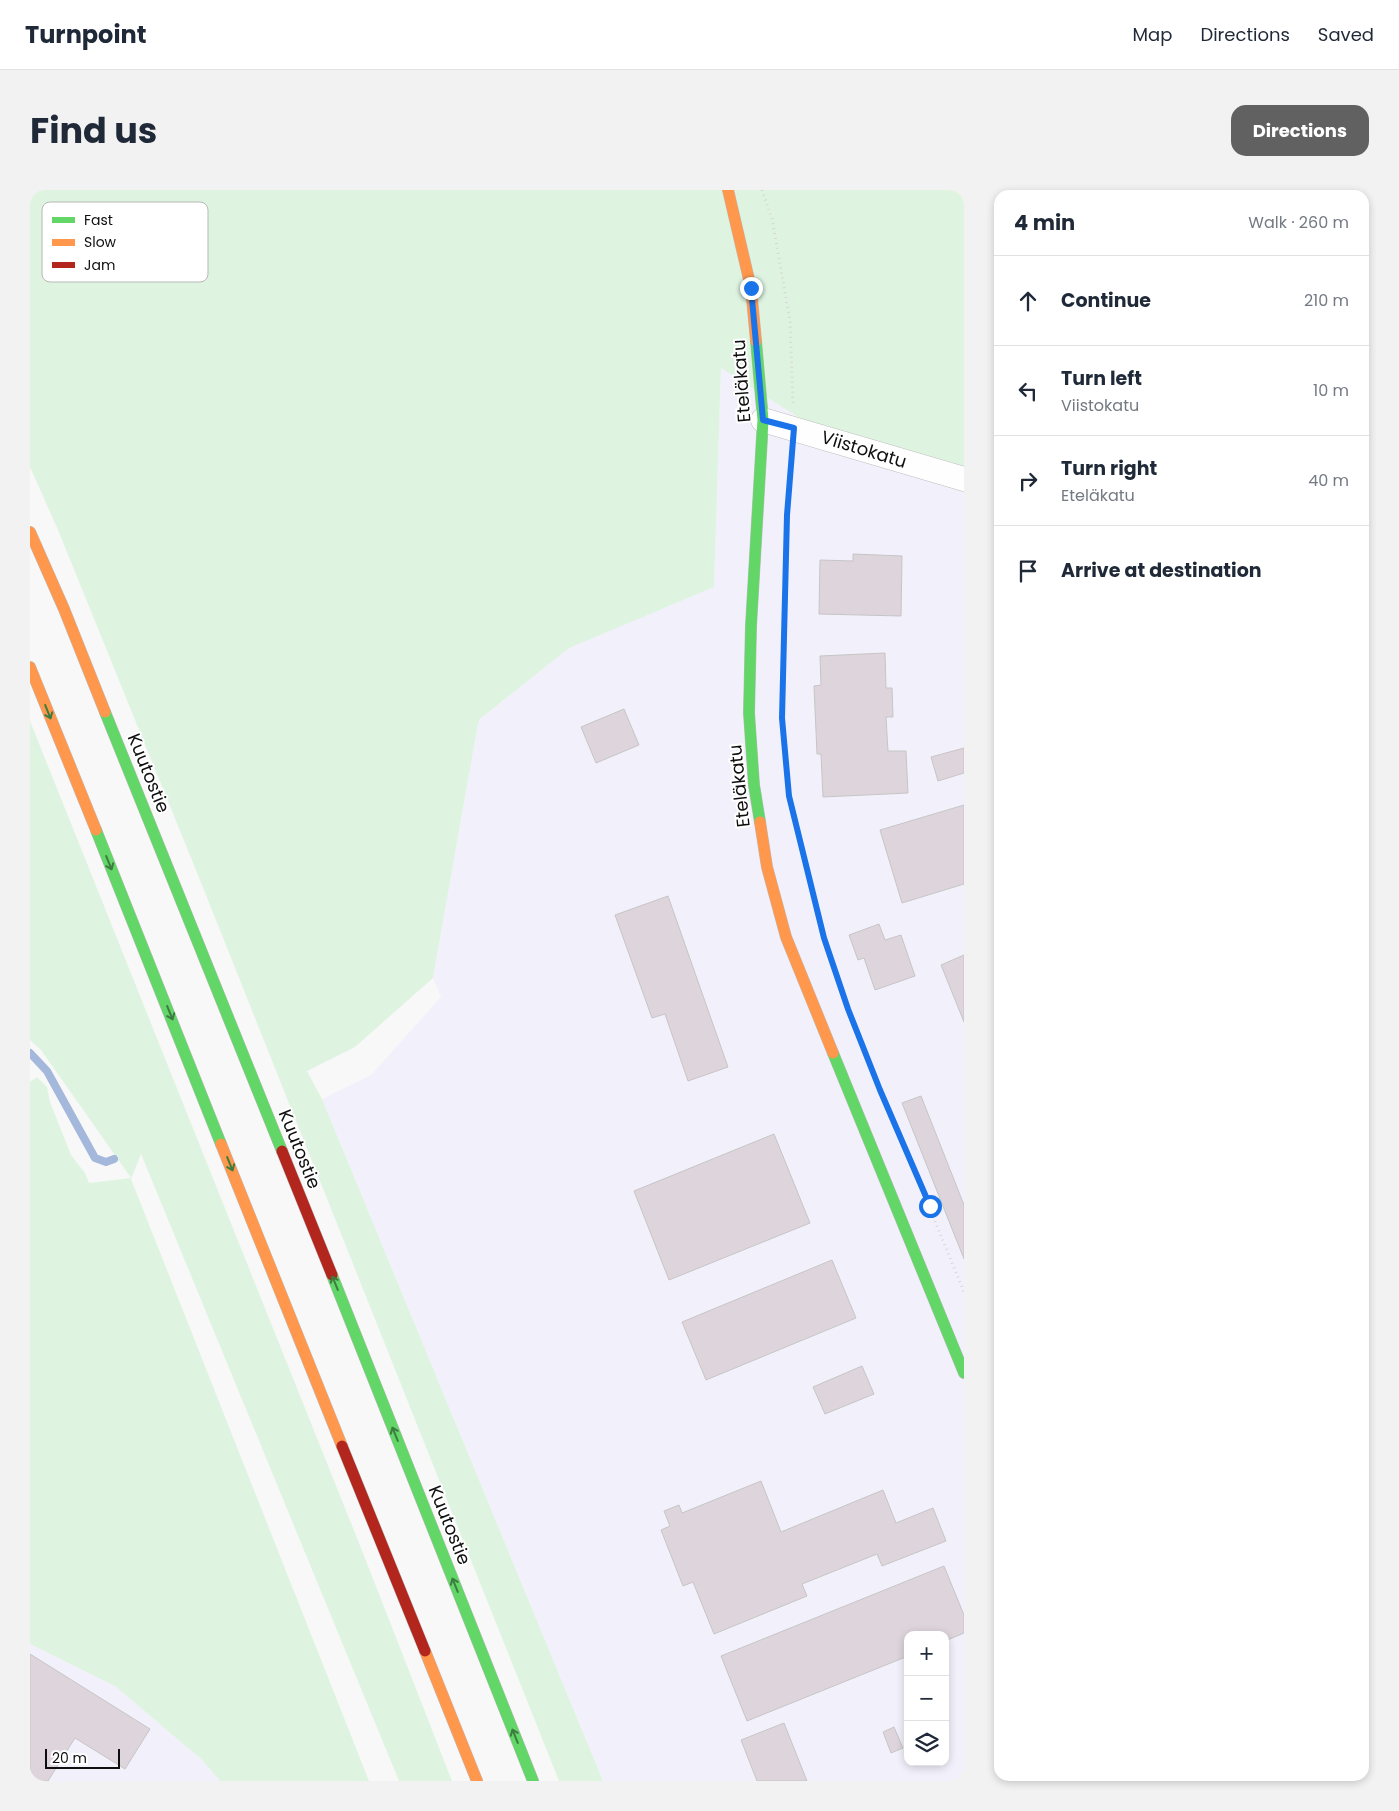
<!DOCTYPE html>
<meta charset="utf-8">
<style>
:root{--surface:#fff;--page:#f2f2f3;--text:#1f2937;--muted:#747a83;--line:#e0e1e3;--accent:#616161}
body{margin:0;font-family:Poppins,sans-serif;background:var(--page);color:var(--text)}
.controls{position:absolute;right:15px;bottom:15px;display:grid;overflow:hidden;border-radius:10px;box-shadow:0 2px 8px #0003}
.controls button{width:45px;height:45px;display:grid;place-items:center;padding:0;border:0;border-bottom:1px solid var(--line);background:var(--surface);color:var(--text);font:25px sans-serif}
.scale{position:absolute;left:15px;bottom:12px;width:75px;box-sizing:border-box;padding-left:5px;border:2px solid #0f0f0f;border-top:0;font-size:14px;line-height:18px;white-space:nowrap;color:#0f0f0f;-webkit-text-stroke:4px #fff;paint-order:stroke}
.stop{position:absolute;width:15px;height:15px;margin:-11px;border:4px solid #1a73e8;border-radius:50%;background:#fff}
.stop.end{background:#1a73e8;border-color:#fff;box-shadow:0 1px 5px #0008}
.list{margin:0;padding:0;list-style:none}
h2{display:flex;justify-content:space-between;align-items:center;height:65px;margin:0;padding:0 20px;font-size:21px}
h2 small{font-size:16px;font-weight:400;color:var(--muted)}
.list li{display:grid;grid-template-columns:32px 1fr auto;gap:15px;align-items:center;box-sizing:border-box;height:90px;padding:0 20px;border-top:1px solid var(--line)}
.list b{display:block;font-size:19px;white-space:nowrap}
.list p{margin:0;font-size:16px;white-space:nowrap;color:var(--muted)}
.list em{font-size:16px;font-style:normal;color:var(--muted)}
.icon{flex:none;width:28px;height:28px;fill:none;stroke:currentColor;stroke-width:2;stroke-linecap:round;stroke-linejoin:round}
.map{position:relative;flex:none;width:934px;height:1591px;overflow:hidden;border-radius:15px}
header{display:flex;align-items:center;gap:30px;box-sizing:border-box;height:70px;padding:0 25px;background:var(--surface);border-bottom:1px solid var(--line)}
header strong{font-size:24px}
nav{display:flex;gap:28px;margin-inline-start:auto;font-size:18px}
.intro{display:flex;align-items:center;justify-content:space-between;box-sizing:border-box;height:120px;padding:0 30px}
h1{margin:0;font-size:35px}
.button{padding:12px 22px;border-radius:15px;background:var(--accent);color:#fff;font-size:18px;font-weight:700}
main{display:flex;gap:30px;padding:0 30px}
aside{flex:1;background:var(--surface);border-radius:15px;box-shadow:0 2px 8px #0003}
.map>svg:first-child{display:block}
</style>
<header>
<strong>Turnpoint</strong>
<nav><a>Map</a><a>Directions</a><a>Saved</a></nav>
</header>
<div class="intro"><h1>Find us</h1><a class="button">Directions</a></div>
<main>
<div class="map">
<svg width="934" height="1591" viewBox="0 0 934 1591">
<rect width="100%" height="100%" fill="#f8f8f8"/>
<!-- industrial -->
<path fill="#f2f1fb" fill-rule="evenodd" d="M691,178L782,236L934,280V1591H573L292,909L341,885L411,807L403,788L448,531L539,458L684,396ZM878,1445H915V1572H878Z
M0,1454L85,1496L172,1570L190,1591H0Z"/>
<!-- green -->
<path fill="#def4e1" d="M0,0H934V280L782,236L691,178L684,397L539,458L450,529L448,533L403,788L325,857L277,881L292,909L573,1591H529L174,700L28,340L0,277Z
M0,531L333,1363L422,1591H369L111,964L101,989L339,1591H190L172,1570L85,1496L0,1454V892L7,887L17,897L20,912L41,965L55,983L59,993L101,988L11,860L0,850Z"/>
<g fill="none" stroke-linecap="round" stroke-linejoin="round">
<!-- stream -->
<path stroke="#a3b8db" stroke-width="8" d="M0,863L17,881L65,968L76,972L84,969"/>
</g>
<!-- building -->
<path fill="#ded4dc" stroke="#c6c5c6" d="M823,364L872,366L871,426L789,424L790,370L823,371Z
M855,463L856,498H862L863,527H856L858,561H876L878,603L793,607L791,564H787L784,496L791,495L790,466Z
M594,519L609,555L566,573L551,537Z
M934,558V583L908,591L901,567Z
M934,615V694L872,713L850,640Z
M638,706L698,877L658,891L635,824L622,828L585,725Z
M849,734L855,750L871,745L885,786L845,800L834,768L828,770L819,745Z
M934,765V832L911,775Z
M891,906L934,1015V1069L872,913Z
M744,944L780,1033L639,1090L604,1001Z
M802,1070L826,1128L676,1190L652,1132Z
M832,1176L844,1204L795,1224L783,1197Z
M731,1291L751,1342L853,1300L866,1333L903,1318L916,1351L852,1376L847,1364L772,1394L777,1406L684,1444L663,1392L653,1396L631,1340L640,1336L634,1321L649,1315L652,1323Z
M914,1376L934,1425V1443L915,1451V1445H878V1466L717,1531L691,1466Z
M0,1464L120,1539L95,1579L45,1548L18,1591H7L0,1587Z
M754,1533L777,1591H727L711,1550Z
M864,1537L873,1558L861,1563L853,1542Z"/>
<g fill="none" stroke-linecap="round" stroke-linejoin="round">
<defs>
<path id="street" d="M733,230L934,289"/>
<path id="fast" d="M726,151L733,230L721,436L719,523L724,595L730,632
M75,522L252,961
M66,640L191,954
M803,863L934,1183
M302,1085L503,1591"/>
<path id="slow" d="M698,0L721,98L726,151
M0,342L34,419L75,522
M0,477L66,640
M730,632L737,677L756,747L803,863
M191,954L312,1256
M395,1461L447,1591"/>
<path id="jam" d="M252,961L302,1085
M312,1256L395,1461"/>
</defs>
<!-- street casing -->
<use href="#street" stroke="#bdbdbd" stroke-width="25"/>
<!-- fast casing -->
<use href="#fast" stroke="#bdbdbd" stroke-width="12"/>
<!-- slow casing -->
<use href="#slow" stroke="#bdbdbd" stroke-width="12"/>
<!-- jam casing -->
<use href="#jam" stroke="#bdbdbd" stroke-width="12"/>
<!-- path -->
<path stroke="#d6d6d7" stroke-width="3" stroke-dasharray="1 4" stroke-linecap="butt" d="M732,0L742,29L760,131L763,213
M762,262L757,325L752,528L759,606L794,748L818,819L934,1102"/>
<!-- street -->
<use href="#street" stroke="#fefefe" stroke-width="24"/>
<!-- fast -->
<use href="#fast" stroke="#63d668" stroke-width="11"/>
<!-- slow -->
<use href="#slow" stroke="#ff974d" stroke-width="11"/>
<!-- jam -->
<use href="#jam" stroke="#b3261e" stroke-width="11"/>
</g>
<!-- one-way arrows -->
<defs><path id="oneway-shaft" d="M-6 0H5M1.5-3L5.5 0L1.5 3" fill="none" stroke-width="1.6" stroke-linecap="round" stroke-linejoin="round" transform="scale(1.25)"/></defs>
<g stroke="#3d7c40">
<use href="#oneway-shaft" transform="translate(18 522) rotate(68)"/>
<use href="#oneway-shaft" transform="translate(79 673) rotate(68)"/>
<use href="#oneway-shaft" transform="translate(140 823) rotate(68)"/>
<use href="#oneway-shaft" transform="translate(200 974) rotate(68)"/>
<use href="#oneway-shaft" transform="translate(305 1093) rotate(-112)"/>
<use href="#oneway-shaft" transform="translate(365 1244) rotate(-112)"/>
<use href="#oneway-shaft" transform="translate(425 1395) rotate(-112)"/>
<use href="#oneway-shaft" transform="translate(485 1546) rotate(-112)"/>
</g>
<g fill="none" stroke-linecap="round" stroke-linejoin="round">
<!-- route -->
<path stroke="#1a73e8" stroke-width="6" d="M721,98L733,230L764,238L757,325L752,528L759,606L794,748L818,819L850,900L900,1016"/>
</g>
<g text-anchor="middle" dominant-baseline="central" stroke-width="4" stroke-linejoin="round" paint-order="stroke">
<!-- street labels -->
<g font-size="18" fill="#0f0f0f" stroke="#fff">
<text transform="translate(711 191) rotate(-94)">Eteläkatu</text>
<text transform="translate(834 259) rotate(17)">Viistokatu</text>
<text transform="translate(119 583) rotate(68)">Kuutostie</text>
<text transform="translate(709 596) rotate(-96)">Eteläkatu</text>
<text transform="translate(270 959) rotate(68)">Kuutostie</text>
<text transform="translate(420 1335) rotate(68)">Kuutostie</text>
</g>
</g>
<!-- legend -->
<rect x="12" y="12" width="166" height="80" rx="8" fill="#fff" stroke="#b7b7b7" stroke-width="1"/>
<rect x="22" y="27" width="23" height="6" fill="#63d668"/>
<rect x="22" y="49" width="23" height="7" fill="#ff974d"/>
<rect x="22" y="72" width="23" height="6" fill="#b3261e"/>
<g font-size="14" fill="#0f0f0f">
<text x="54" y="35">Fast</text>
<text x="54" y="57">Slow</text>
<text x="54" y="80">Jam</text>
</g>
</svg>
<div class="controls">
<button>+</button>
<button>−</button>
<button><svg class="icon" aria-label="layers" viewBox="0 0 24 24"><path d="M12 4l9 5-9 5-9-5zM3 14l9 5 9-5"/></svg></button>
</div>
<div class="scale">20 m</div>
<div class="stop" style="left:900px;top:1016px"></div>
<div class="stop end" style="left:721px;top:98px"></div>
</div>
<aside>
<h2>4 min<small>Walk · 260 m</small></h2>
<ul class="list">
<li><svg class="icon" aria-label="ahead" viewBox="0 0 24 24"><path d="M12 20V5M6 11l6-6 6 6"/></svg><div><b>Continue</b></div><em>210 m</em></li>
<li><svg class="icon" aria-label="left" viewBox="0 0 24 24"><path d="M17 20v-9H6M10 6l-5 5 5 5"/></svg><div><b>Turn left</b><p>Viistokatu</p></div><em>10 m</em></li>
<li><svg class="icon" aria-label="right" viewBox="0 0 24 24"><path d="M7 20v-9h11M14 6l5 5-5 5"/></svg><div><b>Turn right</b><p>Eteläkatu</p></div><em>40 m</em></li>
<li><svg class="icon" aria-label="arrive" viewBox="0 0 24 24"><path d="M6 21V4h12l-3 4 3 4H6"/></svg><div><b>Arrive at destination</b></div></li>
</ul>
</aside>
</main>
